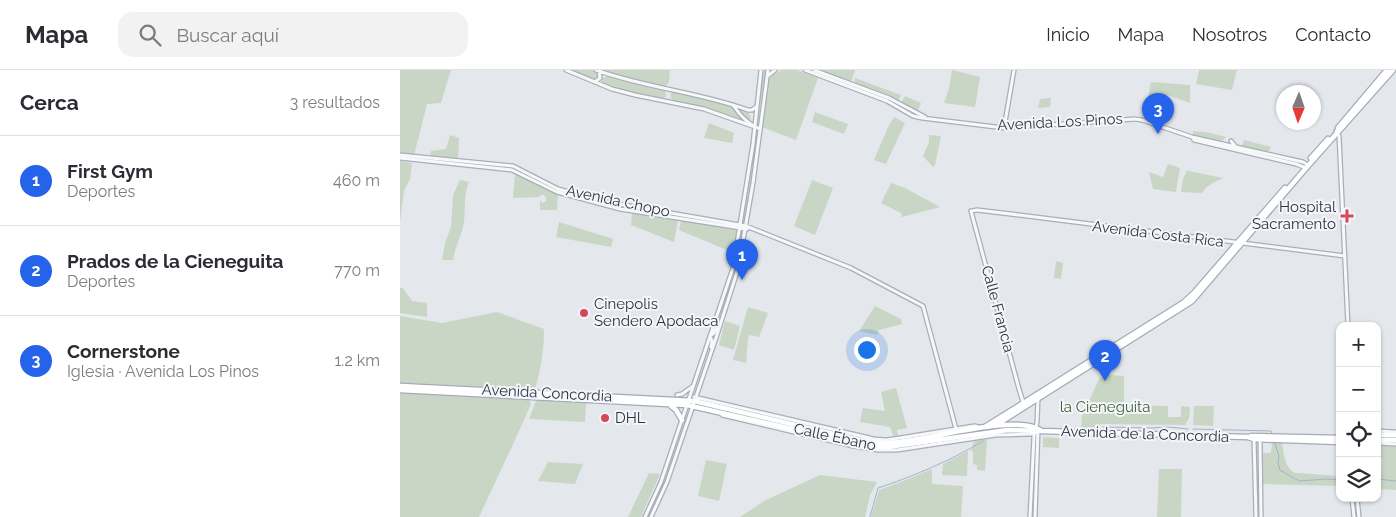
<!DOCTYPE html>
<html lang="es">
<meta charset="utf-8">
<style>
:root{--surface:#fff;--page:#f2f2f3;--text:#2b2b33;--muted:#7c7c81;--line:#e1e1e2;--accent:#2563eb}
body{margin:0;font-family:Raleway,sans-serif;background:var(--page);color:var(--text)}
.controls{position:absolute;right:15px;bottom:15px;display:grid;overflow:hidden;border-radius:10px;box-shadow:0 1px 4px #0004}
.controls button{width:45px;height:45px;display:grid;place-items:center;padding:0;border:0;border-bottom:1px solid var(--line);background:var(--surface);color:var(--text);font:25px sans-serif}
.compass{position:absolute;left:876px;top:15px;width:45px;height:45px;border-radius:50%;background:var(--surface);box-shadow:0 1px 4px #0004;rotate:182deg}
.you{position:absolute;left:466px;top:279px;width:18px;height:18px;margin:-12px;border:4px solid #fff;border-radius:50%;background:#1a73e8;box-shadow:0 0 0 8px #1a73e833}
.badge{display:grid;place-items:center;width:32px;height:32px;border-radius:50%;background:var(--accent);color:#fff;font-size:16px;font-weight:700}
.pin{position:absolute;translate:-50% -41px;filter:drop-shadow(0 1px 2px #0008)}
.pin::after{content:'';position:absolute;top:26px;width:18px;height:15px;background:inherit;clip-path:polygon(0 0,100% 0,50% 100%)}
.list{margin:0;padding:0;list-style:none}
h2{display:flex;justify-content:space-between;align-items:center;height:65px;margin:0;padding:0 20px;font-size:21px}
h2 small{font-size:16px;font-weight:400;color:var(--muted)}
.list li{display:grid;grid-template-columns:32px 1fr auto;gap:15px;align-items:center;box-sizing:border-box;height:90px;padding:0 20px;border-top:1px solid var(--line)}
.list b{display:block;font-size:19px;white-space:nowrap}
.list p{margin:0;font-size:16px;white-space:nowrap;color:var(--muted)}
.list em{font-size:16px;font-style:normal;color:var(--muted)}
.icon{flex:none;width:28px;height:28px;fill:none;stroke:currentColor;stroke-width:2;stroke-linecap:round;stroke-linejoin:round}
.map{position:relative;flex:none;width:996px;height:447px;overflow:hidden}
header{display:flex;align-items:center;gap:30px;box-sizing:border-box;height:70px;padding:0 25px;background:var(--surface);border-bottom:1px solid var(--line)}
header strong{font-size:24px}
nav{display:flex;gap:28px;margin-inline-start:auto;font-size:18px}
.search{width:350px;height:45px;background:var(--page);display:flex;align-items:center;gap:12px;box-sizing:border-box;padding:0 18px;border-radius:15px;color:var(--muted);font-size:19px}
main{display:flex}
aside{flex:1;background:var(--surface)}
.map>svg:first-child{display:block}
</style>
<header>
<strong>Mapa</strong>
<div class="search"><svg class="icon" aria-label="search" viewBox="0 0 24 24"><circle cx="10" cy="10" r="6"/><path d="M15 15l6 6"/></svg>Buscar aquí</div>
<nav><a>Inicio</a><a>Mapa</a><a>Nosotros</a><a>Contacto</a></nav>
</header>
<main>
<aside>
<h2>Cerca<small>3 resultados</small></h2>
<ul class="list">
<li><span class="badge">1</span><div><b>First Gym</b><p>Deportes</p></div><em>460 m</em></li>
<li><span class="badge">2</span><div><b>Prados de la Cieneguita</b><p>Deportes</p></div><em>770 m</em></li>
<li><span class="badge">3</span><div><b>Cornerstone</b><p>Iglesia · Avenida Los Pinos</p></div><em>1.2 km</em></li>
</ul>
</aside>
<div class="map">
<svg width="996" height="447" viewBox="0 0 996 447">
<rect width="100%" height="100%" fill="#e4e7ec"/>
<!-- green -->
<path fill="#c9d6c5" d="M0,0H51L41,33L27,34L14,85L0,84Z
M168,0H192L198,3V9L196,11Z
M206,0H270L269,12L266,16H262L210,3Z
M363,0H366L358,48V38Z
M382,0H397L418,8L396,70L362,57L369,8L373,4Z
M424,0H455L451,12L424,2Z
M552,0L580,7L575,37L544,33L549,18Z
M799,0H837L832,20L796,14Z
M208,6L264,20L266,23V27L262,29L237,24L206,16L202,13V8Z
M455,8L501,25L498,31L489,25L454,13Z
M751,12L790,15V33L768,25L764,27L760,36L747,33Z
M272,22H274L319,32L349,43L351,49L347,52L345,51L301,36L274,31L272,30L270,26Z
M505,26L521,33L517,43L501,33Z
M651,28L650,37L638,38L640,29Z
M415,42L448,54L444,64L412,52Z
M494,47L505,53L486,94L474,90L488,57Z
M309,53L334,63L332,73L304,68Z
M357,61H359L345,151H343Z
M793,61L806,62L826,67L822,71L793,65Z
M50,65L59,68L58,89L30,86L31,81L46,79Z
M529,65L541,66L535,95L533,97L523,86L529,72Z
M844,70L871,77L868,82L842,76Z
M0,91L12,93L10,109L4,121L0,152Z
M768,94L780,98L776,122L753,119L749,102L763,107Z
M787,100L789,101L823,108C815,112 807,115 802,123L781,122L783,109Z
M115,103L158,124L157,140H140V131L143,133L146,131V128L144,125H141L139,127L113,128Z
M60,110L69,112C63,128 66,135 64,151C62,165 55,177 53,190H42L45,173L51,157L53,125Z
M412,110L433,118L415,165L394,156Z
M491,113L505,118L540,137L502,147L501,143L481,133Z
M232,142L278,150L274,172L231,155Z
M281,150L337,159L334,183L279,160Z
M159,152L213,169L211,177L156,167Z
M656,191L663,193L661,209L654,208Z
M0,218H3L12,231L27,233V247L0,243Z
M475,236L501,249L502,254L479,260L477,265L459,261Z
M348,237L368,243L359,267L350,265L348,268L346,293L333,290Z
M97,242L144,259C144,280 141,299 135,319L0,313V246L42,253Z
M325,251L340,256L334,280L319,275Z
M709,305L724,306V335L768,336V347H781V336L790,337L789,348L785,355L700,354V360H681L682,346L699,309Z
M496,318L507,358L497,360L498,367L494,368L490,357L460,352L463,338L485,341L481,322Z
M0,322L127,329L130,331L131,334L114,372L79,447H0Z
M137,328L183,331L186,334L185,352L129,349Z
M794,336H814L813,356L793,355Z
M643,367L659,368V378L643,377Z
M587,369L585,401L577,400V395L573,394V382L571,381L574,371Z
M872,372H882C884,383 884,397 895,403L940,406V416L863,414L862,383H871Z
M977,376H996V420L977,419V406H981L982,389L977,388Z
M568,381L567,406L542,405L543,394Z
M306,390L327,394L319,431L298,426Z
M148,392L183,394L175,414L138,411Z
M532,399V414L563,416L561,447H471L479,420L508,409Z
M759,399H782L781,447H757Z
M249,403L260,404L241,447H228Z
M420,405L477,412L470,425L465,447H340L366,430Z"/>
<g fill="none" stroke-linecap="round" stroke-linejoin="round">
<!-- stream -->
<path stroke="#9fb4cc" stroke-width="1" d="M703,357L751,358L769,357L788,359
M793,359L871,361L872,364
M874,371L879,386L878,393L880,400L899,411L926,409L940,410
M977,409L996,411
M470,447L478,418C514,406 550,391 583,371"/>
<defs>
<path id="minor" d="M166,0L212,19L235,25L304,39L355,57
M196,0C246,18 299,22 348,40H352L356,37
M405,0L487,31L513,46L522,48L604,58L735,49L742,50L792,67L903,92L908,95
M414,0L489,28L525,47
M369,5L375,0
M195,12L200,8L199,1
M333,35C339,44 349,55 360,59
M604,58L614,0
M936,61L939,66L948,256
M793,68L794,70L896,94L906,98
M831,71L835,76
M0,85L113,96L158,119L207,132L346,156L451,198L523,236L556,359
M0,88L112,100L157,122L220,139L347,159
M311,277L312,271L310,266L314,263L316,259L319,257
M277,325L282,324L293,316
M294,327L474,369L486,370L500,368L574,356H576L579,358
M624,335L619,319L571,141L577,140L619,145L945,186
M322,345L453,376L478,380H497L596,365L632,364L638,361
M977,361L996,362
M860,368L861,447
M854,369L856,447
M977,373L996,374
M952,428L954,447
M957,428L959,447
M245,447L261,412L333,198L353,74L361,0
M251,447L267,412L316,268L338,199L353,113L368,0
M630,447L634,366L637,352L638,328
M635,447L638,360"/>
<path id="major" d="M938,58L987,0
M911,88L928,69
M0,316L294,331L455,369C465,371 475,373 485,373C522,373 611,343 640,360
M0,320L287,335L454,373L474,377H488L608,360L848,367L854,369L940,372
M270,335L276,340L282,350
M596,355L792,231L906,98L993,0
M585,357L783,233L794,223L885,118
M977,365H996
M849,367L852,366L940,368
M977,370H996"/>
</defs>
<!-- minor casing -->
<use href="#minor" stroke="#a9aeb7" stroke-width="5.5"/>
<!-- major casing -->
<use href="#major" stroke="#a3abb8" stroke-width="7"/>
<!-- minor -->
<use href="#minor" stroke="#f7f8fa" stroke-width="3"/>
<!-- major -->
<use href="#major" stroke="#fff" stroke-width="4.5"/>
</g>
<!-- markers -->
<g fill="#d1495b" stroke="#f4f6f9" stroke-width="2">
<path d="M944.5 138.5h5v5h5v5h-5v5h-5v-5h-5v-5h5z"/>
<circle cx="184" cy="243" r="5"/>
<circle cx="205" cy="348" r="5"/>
</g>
<g text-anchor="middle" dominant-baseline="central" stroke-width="4" stroke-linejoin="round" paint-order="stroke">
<!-- street labels -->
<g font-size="15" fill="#2b3445" stroke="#f4f6f9">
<text transform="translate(660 52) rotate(-3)">Avenida Los Pinos</text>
<text transform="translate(218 131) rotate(12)">Avenida Chopo</text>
<text transform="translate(758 164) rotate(7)">Avenida Costa Rica</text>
<text transform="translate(598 239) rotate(75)">Calle Francia</text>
<text transform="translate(147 323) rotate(3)">Avenida Concordia</text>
<text transform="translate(745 364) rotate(2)">Avenida de la Concordia</text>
<text transform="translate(435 367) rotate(12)">Calle Ébano</text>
</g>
<!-- poi labels -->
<g font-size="15" fill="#2b3445" stroke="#f4f6f9" text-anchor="start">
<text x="936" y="137" text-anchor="end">Hospital<tspan x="936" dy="17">Sacramento</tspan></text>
<text x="194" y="234">Cinepolis<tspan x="194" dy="17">Sendero Apodaca</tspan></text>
<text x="215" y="348">DHL</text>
</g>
<!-- park labels -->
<g font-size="15" fill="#3f6138" stroke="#f4f6f9">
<text x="705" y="337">la Cieneguita</text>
</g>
</g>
</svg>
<div class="controls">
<button>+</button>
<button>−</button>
<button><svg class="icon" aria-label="locate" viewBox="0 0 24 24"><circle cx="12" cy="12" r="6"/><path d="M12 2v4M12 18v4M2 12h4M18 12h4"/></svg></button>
<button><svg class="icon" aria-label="layers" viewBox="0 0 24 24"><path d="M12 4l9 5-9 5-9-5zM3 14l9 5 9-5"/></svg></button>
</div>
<svg class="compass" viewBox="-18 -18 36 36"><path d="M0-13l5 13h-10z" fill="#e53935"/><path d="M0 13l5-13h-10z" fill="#7c7c81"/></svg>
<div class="you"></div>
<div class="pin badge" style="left:342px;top:210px">1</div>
<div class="pin badge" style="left:705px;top:311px">2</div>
<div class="pin badge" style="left:758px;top:64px">3</div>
</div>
</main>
